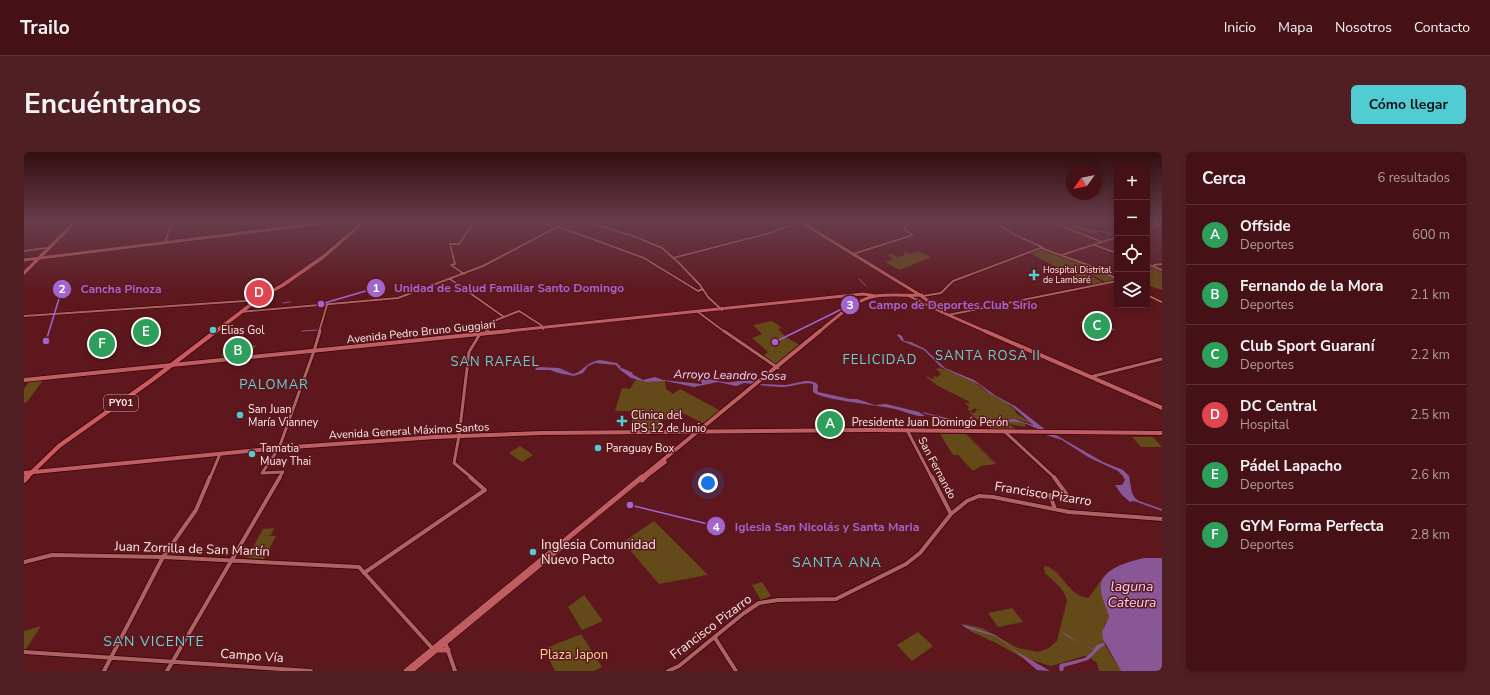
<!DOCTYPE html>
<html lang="es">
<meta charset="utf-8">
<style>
:root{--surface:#461116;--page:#501f23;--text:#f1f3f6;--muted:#b09da1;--line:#5e3135;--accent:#51ccd3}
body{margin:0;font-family:"Nunito Sans",sans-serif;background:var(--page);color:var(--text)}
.controls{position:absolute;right:12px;top:12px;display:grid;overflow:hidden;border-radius:6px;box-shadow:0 2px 6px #0003}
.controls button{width:36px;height:36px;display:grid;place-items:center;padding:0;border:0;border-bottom:1px solid var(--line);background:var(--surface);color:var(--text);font:20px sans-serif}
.compass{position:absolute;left:1042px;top:12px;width:36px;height:36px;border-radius:50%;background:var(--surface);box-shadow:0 2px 6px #0003;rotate:237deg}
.you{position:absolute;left:684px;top:331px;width:14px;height:14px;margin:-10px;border:3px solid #fff;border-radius:50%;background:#1a73e8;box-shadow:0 0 0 6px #1a73e833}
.badge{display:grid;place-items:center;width:26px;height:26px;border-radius:50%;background:var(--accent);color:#fff;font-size:13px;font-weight:700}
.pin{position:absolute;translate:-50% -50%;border:2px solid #fff;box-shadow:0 1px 4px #0006}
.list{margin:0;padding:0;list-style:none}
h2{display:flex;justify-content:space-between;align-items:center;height:52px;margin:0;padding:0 16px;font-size:17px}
h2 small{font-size:13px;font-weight:400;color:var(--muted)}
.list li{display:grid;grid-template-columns:26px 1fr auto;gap:12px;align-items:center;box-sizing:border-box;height:60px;padding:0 16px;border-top:1px solid var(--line)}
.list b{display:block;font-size:15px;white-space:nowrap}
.list p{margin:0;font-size:13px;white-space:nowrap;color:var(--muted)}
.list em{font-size:13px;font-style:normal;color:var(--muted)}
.icon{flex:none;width:22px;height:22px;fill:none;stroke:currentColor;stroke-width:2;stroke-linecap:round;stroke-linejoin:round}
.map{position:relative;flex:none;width:1138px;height:519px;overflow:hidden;border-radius:6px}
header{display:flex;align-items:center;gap:24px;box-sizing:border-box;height:56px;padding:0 20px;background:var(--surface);border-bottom:1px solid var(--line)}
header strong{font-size:19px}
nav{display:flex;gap:22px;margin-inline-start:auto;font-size:14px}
.intro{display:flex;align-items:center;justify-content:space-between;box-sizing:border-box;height:96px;padding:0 24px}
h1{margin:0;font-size:28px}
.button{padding:10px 18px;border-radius:6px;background:var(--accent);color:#111;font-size:14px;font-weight:700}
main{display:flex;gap:24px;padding:0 24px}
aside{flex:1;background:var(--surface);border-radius:6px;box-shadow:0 2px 6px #0003}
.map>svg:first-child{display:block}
</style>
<header>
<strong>Trailo</strong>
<nav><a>Inicio</a><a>Mapa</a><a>Nosotros</a><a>Contacto</a></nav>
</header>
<div class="intro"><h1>Encuéntranos</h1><a class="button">Cómo llegar</a></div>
<main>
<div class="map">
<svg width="1138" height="519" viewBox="0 0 1138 519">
<rect width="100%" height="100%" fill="#5d171d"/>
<!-- green -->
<path fill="#644a19" d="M1034,69H1056L1050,71L1074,80L1067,82Z
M1017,97L1066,114L1092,128L1081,130L1061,119L1045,122L1006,101Z
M894,99L907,105L876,118L861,110L869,107L863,103L867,102L874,105L881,103L879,101L882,100L885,102Z
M1128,114L1138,118V138L1123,133V116Z
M1061,121L1080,131L1065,133L1047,123Z
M1072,166L1092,178L1075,181L1055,170Z
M748,169L758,176L754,177L763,186L776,193L752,213L738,205L744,200L728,186L738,182L729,173Z
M232,193L224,205L196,207L203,194Z
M915,216C925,218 936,222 945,227C951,230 955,234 960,238C968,244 991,252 992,261L1007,271L992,267L1001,272V275L985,272L993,278H975L971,275L972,279L960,272L962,271L953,267L945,260L951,261L952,258L956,259L950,256L947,259L943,258L945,255L940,250L946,252L944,249L914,234L901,224L909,227L910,224L913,225L917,222L912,217Z
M612,227L621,230L641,229L642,237L649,242L656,237L697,259L681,272L657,260L641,268H636V278L608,279V259H591L598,236L606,237Z
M19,228L3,250L0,251V237L5,230Z
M792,266H798L799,269H816L820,276L797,277Z
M916,282H942L972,312L957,314L949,319L934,303H929Z
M1108,285H1129L1138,295H1117Z
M496,294L509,303L498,310L485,301Z
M630,369L683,422V423L635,432L599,390Z
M250,376L247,383H239L252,384L240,407L223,406L239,377Z
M1022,414C1039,419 1044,444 1064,446L1066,444L1080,424L1077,436L1085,465L1080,474L1081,493L1097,519H1075L1073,511L1065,505L1060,504L1027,514L997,505L972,491L946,479L940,472L958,476L994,496L1014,500L1025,496L1033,489L1043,449C1041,437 1029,429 1021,421L1020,415Z
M738,430L747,444L737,448L728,433Z
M560,443L579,469L558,478L544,455Z
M988,456L999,470L974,475L964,461Z
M17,474L2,497H0V479Z
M894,480L909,494L888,509L873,493Z
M557,482L578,515L570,519H531L520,497Z"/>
<!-- water -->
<path fill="#8a5796" d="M874,182L878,184L880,189L887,190L901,197L921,216L950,228L972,244L991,254L1023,279C1014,279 1008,273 999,271C992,269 986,270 980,270V274H976L949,264L947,268C933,273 916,265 902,262H901L898,260L927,267L938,269L946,267V265L950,264L965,269L975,270L990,267L1009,273L988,254L965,241L954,232L917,215L900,198L878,189L873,183Z
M576,208L593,211L597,215L595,217L592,213L571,211L564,214L559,221L550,224L534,221L526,218H512L511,217L514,215L535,216L549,222C561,219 560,211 576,208Z
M598,216L609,221L608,222L619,228L631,225L639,228L677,232H678L677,228C685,225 692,229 700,230C712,231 719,226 732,230L730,232L720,231L712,234L694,230L670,235L642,229L622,230L607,226L595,217Z
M781,229C785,229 793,229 794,234C794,236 793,238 794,240L826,247H833L851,253L862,252L895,260L901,264C891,265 880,259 871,257C856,253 797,248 789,240V232C782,229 767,235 758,235C751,235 743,234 736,233L737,232L762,233Z
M1022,283H1032L1079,310L1099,318L1105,324L1108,341L1111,346L1115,349L1138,357V359L1110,349L1106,350L1098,343L1091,333H1098L1101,328L1099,324L1094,319L1064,305L1038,288Z
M1120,406H1138V519H1097L1079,487L1078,480L1085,465C1083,456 1078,448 1077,438C1074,417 1104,410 1120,406Z
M937,472L971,483L995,501L1026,519L1013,518L989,497L971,484L942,476Z
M1035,477C1041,482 1064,496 1070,497L1073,493L1080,491L1081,493L1076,496L1064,508L1040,515L1039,519H1036L1035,515L1036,512L1061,506L1070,498L1043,484Z"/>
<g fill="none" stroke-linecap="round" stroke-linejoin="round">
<!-- stream -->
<path stroke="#8a5796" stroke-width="1" d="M1048,75L1093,82
M835,127L842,134
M259,151L266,150
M278,179L294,178"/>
<defs>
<path id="secondary-far2" d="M434,69L521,72L538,76L620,106L674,139L679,137
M560,69L612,85L638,96L655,111L676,133L684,145L698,158
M968,69L989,82L1018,95
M1025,69L1078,90
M243,77L245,69
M1123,77L1138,72
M889,83L880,78L884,72L890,69
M141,90L147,73L152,69
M1070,93L1093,101
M1017,96L1064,113L1093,127
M0,99L22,96
M829,102L889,83
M1038,103L1093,85
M649,106L746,81L779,69
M1123,112L1138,118
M1130,113L1138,112
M440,122L427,113L431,112L426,92H435L451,69
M426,127L480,165
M883,143L919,161
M1123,143L1138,150
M899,144L917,141L929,129L1019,95
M216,160L374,146L459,114L544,69
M674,160L701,180
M924,163L1093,129
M0,164L234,148
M295,180L303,153
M465,180L457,174L495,159L517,173L519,177"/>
<path id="secondary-far1" d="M463,179L466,181
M700,179L754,216
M1066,225L1138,207
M883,278L908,326
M980,279L1031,326
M238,321L255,296L290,199L296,179
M239,321L259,320
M186,326L196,302
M255,326L259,320
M448,326L430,311L435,284L445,200L456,182"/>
<path id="secondary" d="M908,325L927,362
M1030,325L1045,346
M1031,357L1026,343L1045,346
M0,410L28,403L139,405L335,415L409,497
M340,421L461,338L446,325
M691,486L712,519
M421,490L431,519
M0,500L287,519
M80,519L139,405L172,358L186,325
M143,519L256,325
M644,519L655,514L720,461L735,451L754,448L812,447L882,412L896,401L927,362L943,349L955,344L969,345L1045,360L1138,367"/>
<path id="primary-far2" d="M775,69L896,143L922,162L963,180
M0,108L316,69
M475,180L839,142L852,144
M795,180C812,166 829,148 852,144C867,142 883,144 898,143"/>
<path id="primary-far1" d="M961,179L1138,256
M0,228L485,179
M0,321L255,296L412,285L518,281L847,278L1138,281
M617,326L796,179
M620,326L641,310"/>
<path id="primary" d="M618,328L621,325
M413,498H424
M382,519L618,325
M387,519L541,392"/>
<path id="highway-far2" d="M0,121L52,69
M191,180L237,145L259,133L299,105L341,69"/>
<path id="highway-far1" d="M2,326L35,294L128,228L192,179"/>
<path id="highway" d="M0,328L3,325"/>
</defs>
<!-- secondary-far2 casing -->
<use href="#secondary-far2" stroke="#38040a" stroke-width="3"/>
<!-- secondary-far1 casing -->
<use href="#secondary-far1" stroke="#38040a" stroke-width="4.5"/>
<!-- secondary casing -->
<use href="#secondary" stroke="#38040a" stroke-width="5.5"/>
<!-- primary-far2 casing -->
<use href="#primary-far2" stroke="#38040a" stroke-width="4"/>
<!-- primary-far1 casing -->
<use href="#primary-far1" stroke="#38040a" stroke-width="5.5"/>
<!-- primary casing -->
<use href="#primary" stroke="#38040a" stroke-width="6"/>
<!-- highway-far2 casing -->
<use href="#highway-far2" stroke="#38040a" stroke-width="4.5"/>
<!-- highway-far1 casing -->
<use href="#highway-far1" stroke="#38040a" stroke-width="6"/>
<!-- highway casing -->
<use href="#highway" stroke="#38040a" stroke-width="8"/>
<!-- secondary-far2 -->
<use href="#secondary-far2" stroke="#af6262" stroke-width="2"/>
<!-- secondary-far1 -->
<use href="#secondary-far1" stroke="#af6262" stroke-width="3"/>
<!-- secondary -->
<use href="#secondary" stroke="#af6262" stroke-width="4"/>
<!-- primary-far2 -->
<use href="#primary-far2" stroke="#bf5d60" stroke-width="3"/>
<!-- primary-far1 -->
<use href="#primary-far1" stroke="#bf5d60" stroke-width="4"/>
<!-- primary -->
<use href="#primary" stroke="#bf5d60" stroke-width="5"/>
<!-- highway-far2 -->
<use href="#highway-far2" stroke="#ca5a5e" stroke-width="3.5"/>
<!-- highway-far1 -->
<use href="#highway-far1" stroke="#ca5a5e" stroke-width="4.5"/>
<!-- highway -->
<use href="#highway" stroke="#ca5a5e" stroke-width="6"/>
</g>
<!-- sky -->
<linearGradient id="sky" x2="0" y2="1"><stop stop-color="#330d10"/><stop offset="0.49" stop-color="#673c4c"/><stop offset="1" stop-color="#673c4c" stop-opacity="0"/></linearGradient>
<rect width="1138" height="141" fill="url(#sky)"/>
<!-- markers -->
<g fill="#51ccd3" stroke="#5d171d" stroke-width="1.5">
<path d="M1008 117h4v4h4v4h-4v4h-4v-4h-4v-4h4z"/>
<circle cx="189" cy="178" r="4"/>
<circle cx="216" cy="263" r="4"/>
<path d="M596 263h4v4h4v4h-4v4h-4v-4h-4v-4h4z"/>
<circle cx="574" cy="296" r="4"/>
<circle cx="228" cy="302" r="4"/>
<circle cx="509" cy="400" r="4"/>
</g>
<g text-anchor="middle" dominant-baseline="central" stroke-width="3" stroke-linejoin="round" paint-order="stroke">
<!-- far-poi labels -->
<g font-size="9" fill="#fceae9" stroke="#5d171d" text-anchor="start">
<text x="1019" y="118">Hospital Distrital<tspan x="1019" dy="10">de Lambaré</tspan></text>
</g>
<!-- shield labels -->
<rect fill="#5d171d" stroke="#ccabac" stroke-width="1" x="80" y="243" width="34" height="16" rx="3"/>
<g font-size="10" font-weight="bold" fill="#fceae9">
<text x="97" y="251">PY01</text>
</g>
<!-- poi labels -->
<g font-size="11" fill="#fceae9" stroke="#5d171d" text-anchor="start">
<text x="197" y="178">Elias Gol</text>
<text x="224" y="257">San Juan<tspan x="224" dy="13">María Vianney</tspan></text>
<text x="607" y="263">Clinica del<tspan x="607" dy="13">IPS 12 de Junio</tspan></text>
<text x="236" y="296">Tamatia<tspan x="236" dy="13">Muay Thai</tspan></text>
<text x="582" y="296">Paraguay Box</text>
</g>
<!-- street labels -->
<g font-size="11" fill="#fceae9" stroke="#5d171d">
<text transform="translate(397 180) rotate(-6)">Avenida Pedro Bruno Guggiari</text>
<text x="906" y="270">Presidente Juan Domingo Perón</text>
<text transform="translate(385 279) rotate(-3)">Avenida General Máximo Santos</text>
<text transform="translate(913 316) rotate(62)">San Fernando</text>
</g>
<!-- water labels -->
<g font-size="12" font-style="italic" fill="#f0d4f7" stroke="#5d171d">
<text transform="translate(706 223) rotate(1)">Arroyo Leandro Sosa</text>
</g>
<!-- quarter labels -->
<g font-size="13" letter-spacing="1" fill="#66d3d8" stroke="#5d171d">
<text x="964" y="204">SANTA ROSA II</text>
<text x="856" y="208">FELICIDAD</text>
<text x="471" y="210">SAN RAFAEL</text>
<text x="250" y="233">PALOMAR</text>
</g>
<!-- near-street labels -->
<g font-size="13" fill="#fceae9" stroke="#5d171d">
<text transform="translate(1019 342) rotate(9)">Francisco Pizarro</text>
<text transform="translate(168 397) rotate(2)">Juan Zorrilla de San Martín</text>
<text transform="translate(687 475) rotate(-37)">Francisco Pizarro</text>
<text transform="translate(228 504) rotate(4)">Campo Vía</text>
</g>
<!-- near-poi labels -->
<g font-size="13" fill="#fceae9" stroke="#5d171d" text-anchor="start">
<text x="517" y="393">Inglesia Comunidad<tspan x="517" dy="15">Nuevo Pacto</tspan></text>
</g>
<!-- near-park labels -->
<g font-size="13" fill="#f9d69a" stroke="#5d171d">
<text x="550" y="503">Plaza Japon</text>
</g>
<!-- near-neighbourhood labels -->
<g font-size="14" letter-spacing="1" fill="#66d3d8" stroke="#5d171d">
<text x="813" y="410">SANTA ANA</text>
<text x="130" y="489">SAN VICENTE</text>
</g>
<!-- near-water labels -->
<g font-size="14" font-style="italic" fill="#f0d4f7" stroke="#5d171d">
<text x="1108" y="434">laguna<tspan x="1108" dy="16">Cateura</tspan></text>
</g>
</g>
<!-- callouts -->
<path fill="none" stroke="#a265cc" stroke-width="1.5" d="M297 152L352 136M22 189L38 137M751 190L826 153M606 353L692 374"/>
<g fill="#a265cc" stroke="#5d171d" stroke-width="1.5">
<circle cx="297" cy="152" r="4"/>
<circle cx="22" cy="189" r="4"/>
<circle cx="751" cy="190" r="4"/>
<circle cx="606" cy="353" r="4"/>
<circle cx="352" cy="136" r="10"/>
<circle cx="38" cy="137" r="10"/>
<circle cx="826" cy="153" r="10"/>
<circle cx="692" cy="374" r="10"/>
</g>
<g font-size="12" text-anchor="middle" font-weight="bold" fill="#fff">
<text x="352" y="140">1</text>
<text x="38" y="141">2</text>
<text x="826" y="157">3</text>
<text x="692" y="379">4</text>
</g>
<g font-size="12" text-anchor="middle" font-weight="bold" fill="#a265cc" stroke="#5d171d" stroke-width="3" stroke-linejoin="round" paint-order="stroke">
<text x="485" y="140">Unidad de Salud Familiar Santo Domingo</text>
<text x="97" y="141">Cancha Pinoza</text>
<text x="929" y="157">Campo de Deportes Club Sirio</text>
<text x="803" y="379">Iglesia San Nicolás y Santa Maria</text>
</g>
</svg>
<div class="controls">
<button>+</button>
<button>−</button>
<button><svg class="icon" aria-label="locate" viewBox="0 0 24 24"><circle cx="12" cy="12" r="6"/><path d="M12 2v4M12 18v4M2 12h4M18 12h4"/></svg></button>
<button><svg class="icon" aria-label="layers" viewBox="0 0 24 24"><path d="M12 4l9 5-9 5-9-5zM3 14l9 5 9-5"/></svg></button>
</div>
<svg class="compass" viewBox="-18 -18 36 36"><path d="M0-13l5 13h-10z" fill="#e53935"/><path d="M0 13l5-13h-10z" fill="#b09da1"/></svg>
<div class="you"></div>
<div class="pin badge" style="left:806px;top:272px;background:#2e9e5b">A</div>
<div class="pin badge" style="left:214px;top:199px;background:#2e9e5b">B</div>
<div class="pin badge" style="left:1073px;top:174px;background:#2e9e5b">C</div>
<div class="pin badge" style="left:235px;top:141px;background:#e0444e">D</div>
<div class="pin badge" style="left:122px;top:180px;background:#2e9e5b">E</div>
<div class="pin badge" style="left:78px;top:192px;background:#2e9e5b">F</div>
</div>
<aside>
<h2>Cerca<small>6 resultados</small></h2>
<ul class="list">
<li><span class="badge" style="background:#2e9e5b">A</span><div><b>Offside</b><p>Deportes</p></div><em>600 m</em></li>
<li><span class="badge" style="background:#2e9e5b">B</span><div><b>Fernando de la Mora</b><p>Deportes</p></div><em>2.1 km</em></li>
<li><span class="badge" style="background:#2e9e5b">C</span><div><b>Club Sport Guaraní</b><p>Deportes</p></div><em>2.2 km</em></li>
<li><span class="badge" style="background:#e0444e">D</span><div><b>DC Central</b><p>Hospital</p></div><em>2.5 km</em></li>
<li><span class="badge" style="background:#2e9e5b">E</span><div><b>Pádel Lapacho</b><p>Deportes</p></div><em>2.6 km</em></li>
<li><span class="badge" style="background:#2e9e5b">F</span><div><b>GYM Forma Perfecta</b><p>Deportes</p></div><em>2.8 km</em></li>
</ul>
</aside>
</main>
